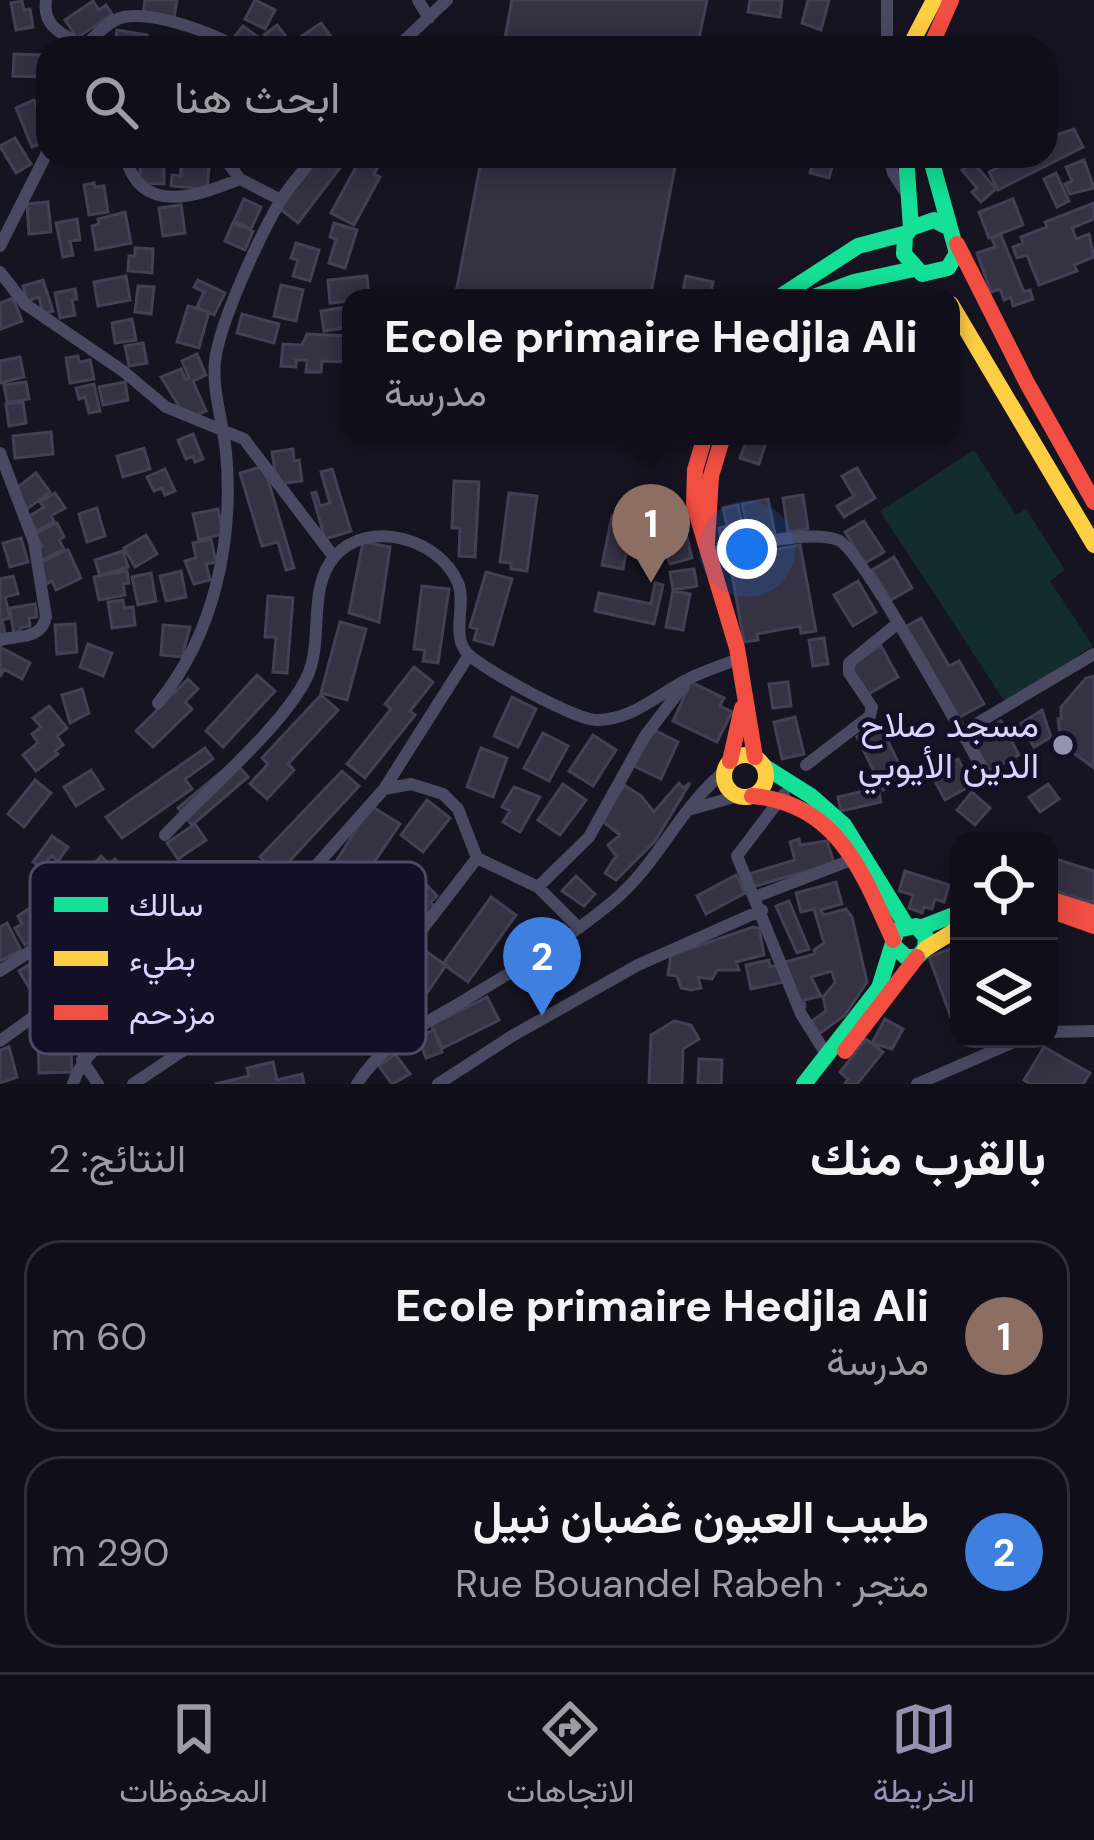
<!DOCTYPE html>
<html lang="ar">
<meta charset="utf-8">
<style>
:root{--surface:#100f19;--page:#191822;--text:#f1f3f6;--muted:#9c9ca2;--line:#302f38;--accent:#9591b1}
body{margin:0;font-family:"DM Sans",Vazirmatn,sans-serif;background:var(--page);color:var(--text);direction:rtl}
.controls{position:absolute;right:36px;bottom:36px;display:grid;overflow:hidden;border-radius:24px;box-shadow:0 6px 30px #0003}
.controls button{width:108px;height:108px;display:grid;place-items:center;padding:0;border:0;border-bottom:3px solid var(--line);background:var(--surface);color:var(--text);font:60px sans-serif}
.you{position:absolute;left:747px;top:549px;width:42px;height:42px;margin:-30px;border:9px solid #fff;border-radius:50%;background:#1a73e8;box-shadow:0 0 0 18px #1a73e833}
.badge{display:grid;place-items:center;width:78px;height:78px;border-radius:50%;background:var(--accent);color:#fff;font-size:39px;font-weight:700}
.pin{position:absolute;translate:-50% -99px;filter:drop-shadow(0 3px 6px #0008)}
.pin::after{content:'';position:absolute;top:63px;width:42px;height:36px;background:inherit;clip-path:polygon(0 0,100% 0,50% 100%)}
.popup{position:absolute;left:342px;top:289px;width:618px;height:156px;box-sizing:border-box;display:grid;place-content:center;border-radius:24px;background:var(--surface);filter:drop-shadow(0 3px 9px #0005);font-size:39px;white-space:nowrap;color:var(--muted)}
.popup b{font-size:45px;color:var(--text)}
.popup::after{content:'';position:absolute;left:50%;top:100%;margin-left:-24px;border:24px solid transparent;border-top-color:var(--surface)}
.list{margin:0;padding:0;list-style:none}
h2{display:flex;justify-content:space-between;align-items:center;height:156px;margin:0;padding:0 48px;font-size:51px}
h2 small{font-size:39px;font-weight:400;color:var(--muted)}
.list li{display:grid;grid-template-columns:78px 1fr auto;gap:36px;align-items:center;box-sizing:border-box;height:192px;margin:0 24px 24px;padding:0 24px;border:3px solid var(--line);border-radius:36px}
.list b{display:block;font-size:45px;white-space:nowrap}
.list p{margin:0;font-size:39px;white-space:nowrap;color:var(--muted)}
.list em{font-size:39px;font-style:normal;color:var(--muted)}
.icon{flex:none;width:66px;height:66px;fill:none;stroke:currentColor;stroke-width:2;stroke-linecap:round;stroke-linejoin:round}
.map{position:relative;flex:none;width:1094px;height:1084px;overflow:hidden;direction:ltr}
.search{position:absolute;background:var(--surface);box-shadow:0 6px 30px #0003;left:36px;right:36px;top:36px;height:132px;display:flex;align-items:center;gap:30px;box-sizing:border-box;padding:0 42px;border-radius:36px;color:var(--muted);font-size:45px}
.sheet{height:588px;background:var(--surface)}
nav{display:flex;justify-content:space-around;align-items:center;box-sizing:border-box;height:168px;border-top:3px solid var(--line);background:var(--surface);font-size:33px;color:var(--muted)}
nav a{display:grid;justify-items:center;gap:6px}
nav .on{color:var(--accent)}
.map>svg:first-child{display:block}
</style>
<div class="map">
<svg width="1094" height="1084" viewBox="0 0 1094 1084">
<rect width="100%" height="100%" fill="#161421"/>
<!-- green -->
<path fill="#132c2d" d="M974,450L1016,515L1026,509L1065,570L1050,581L1093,646L1005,702L880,511Z"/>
<!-- building -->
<path fill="#343243" stroke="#433f54" stroke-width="3" d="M145,0H177L174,18L143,13Z
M255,0L275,10L265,29L245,19Z
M512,0H707L697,48H503Z
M750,0H782L780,17L748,12Z
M808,0H829L821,30L802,23Z
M22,1L24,10L30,9L33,27L16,30L11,3Z
M93,1L99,10L106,5L112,14L77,38L65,20Z
M321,23L330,35L310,48L302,36Z
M277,25L292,44L287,48H274L264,35Z
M243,26L266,43L262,48H240L231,41Z
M117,30L147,35L145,48H114Z
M14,54L42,55L41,77L13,76Z
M34,100L48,133L44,134L47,141L32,147L16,108Z
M1074,129L1083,147L998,190L989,172L1022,156H1046V138Z
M15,138L31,164L16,173L0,146Z
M140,156H164V184L140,183Z
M198,156L210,157L207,189L171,186L172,175L181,176V165L197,166Z
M320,156H349L298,223L279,208Z
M362,156H384L374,174L380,177L354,225L331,213Z
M482,156H677L650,298H455Z
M815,156H835L829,178L810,173Z
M1084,160L1094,188L1070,194L1065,184L1072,181L1066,167Z
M972,161L996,189L981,202L972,192L977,188L962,170Z
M1056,173L1069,201L1057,207L1044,179Z
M94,183L95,187L104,186L108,212L89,215L84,185Z
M244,199L261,207L251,229L234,221Z
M1013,199L1023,225L989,238L979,212Z
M48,202L51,232L29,234L27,204Z
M1094,203V219L1072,228L1076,239L1089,234L1094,257L1074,265L1077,271L1039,285L1027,255L1017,258L1013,247L1023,243L1021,237L1047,227L1045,222Z
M181,205L185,233L163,236L159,208Z
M125,212L131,243L96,250L92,226L99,224L98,219Z
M77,219L80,240L70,241L73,255L63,257L56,223Z
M233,223L253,231L245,250L225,241Z
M334,223L357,230L345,268L329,263L336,239L330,237Z
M1001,235L1024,292L1030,290L1033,299L1013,306L1011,297L1004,300L1000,289L991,292L977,253L995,247L992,238Z
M296,243L319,250L310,281L293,276L298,260L291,258Z
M135,248L153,249L152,273L128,271L129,256H135Z
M126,276L130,300L98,306L94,282Z
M367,276L369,298H351V316L350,301L330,303L328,280Z
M686,276L713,282L711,292L718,294L717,298L682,294Z
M43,280L53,311L43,314L39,297L27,301L23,286Z
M198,280L225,293L214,315L197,307L204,292L194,287Z
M281,285L303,290L296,321L274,316Z
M138,286L154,287L151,314L135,312Z
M75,289L77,299L72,300L75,315L60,318L55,293Z
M13,298L22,321L1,329L0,303Z
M188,306L209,312L199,348L177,342Z
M347,307L350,327L324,331L321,311Z
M242,314L279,324L274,343L237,333Z
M132,319L136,340L115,343L112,323Z
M307,334L349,336L348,362L322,361L321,372H306L307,360H296V367L281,366L283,344L302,345Z
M143,343L147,363L129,366L125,346Z
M197,354L206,375L193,381L206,411L187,419L161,377L181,369L186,380L189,378L182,361Z
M78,356L79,362L90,360L94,379L70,383L66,358Z
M20,357L24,377L0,383V361Z
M26,382L29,399L7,402L4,385Z
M125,382L128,400L103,405L99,387Z
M94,384L100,411L89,413L85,397L79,399L76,388Z
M23,402L26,423L9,426L6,404Z
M51,432L53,454L15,458L13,436Z
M193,434L203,459L195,462L193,456L186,459L178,440Z
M748,436H768L759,464L740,458Z
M144,448L150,469L123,477L117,456Z
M293,449L294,461L299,460L302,481L277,484L272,452Z
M264,466L294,568L286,570L278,542L262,546L240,473Z
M857,468L875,498L844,517L837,506L854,496L842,476Z
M165,469L175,491L165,495L162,488L154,491L147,477Z
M332,469L351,531L325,539L312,493L316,492L320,506L330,503L321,472Z
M36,473L50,492L27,509L14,490Z
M454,481L479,482L475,557L459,556L460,528H452Z
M55,493L65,508L51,516L54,521L37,531L28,517L44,507L40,502Z
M509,493L537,496L527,571L511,569V563L500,562Z
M803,495L808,529L788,532L783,498Z
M768,499L775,534L750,539L742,504Z
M738,505L745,539L722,544L719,528L727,526L723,508Z
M97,508L105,536L87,542L79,514Z
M218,509L223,534L199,540L193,514Z
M612,516L640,522L638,528L631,526L623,569L602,565Z
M864,521L884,552L865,563L845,532Z
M57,523L64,537L59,540L64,549L40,561L35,550L42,546L35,534Z
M684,525L692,558L670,564L660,536L667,534L666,529Z
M146,535L157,554L135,567L124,548Z
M21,538L28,562L10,567L3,543Z
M211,539L216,562L206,564L210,580L194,584L185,561L196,558L193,543Z
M363,542L390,547L379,622L349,613Z
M800,545L816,631L801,633L800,626L757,634L758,640L744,642L729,558Z
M68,550L81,578L56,590L52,581L47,584L37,564Z
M123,551L128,567L100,576L95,560Z
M894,557L912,588L891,600L872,570Z
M694,569L697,586L673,590L670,572Z
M127,571L129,583L123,584L125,595L99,600L94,577Z
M181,571L186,597L166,601L160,576Z
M486,572L512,579L493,645L474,640L477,629L470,627Z
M151,573L156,601L138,605L132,577Z
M13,576L18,594L5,597L10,618L2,620L6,638L0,639V579Z
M858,581L876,612L853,626L834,595Z
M655,583L663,585L654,624L595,611L599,593L651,604Z
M422,586L449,589L438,663L423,661L425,650L414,649Z
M673,591L690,594L683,630L666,627Z
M268,596L293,598L287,673L273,672L276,637H265Z
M123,600L124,608L133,607L135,625L112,628L108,602Z
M35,604L37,617L29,618L30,626L20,628L21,635L14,636L10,608Z
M921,618L949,666L959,661L984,704L954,720L902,629Z
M340,622L366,629L347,700L321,693Z
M75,624L77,652L57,654L55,625Z
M163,625L190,627L182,657L161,655Z
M824,638L828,664L813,666L809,640Z
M88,644L112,653L103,676L80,667Z
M881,646L898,677L867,695L849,664Z
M0,647L30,663L22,679L4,669L0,677Z
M414,667L433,682L410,711L415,715L365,778L347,764L391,709L385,704Z
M257,675L275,691L223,747L206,731Z
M1094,676V768L1068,749L1067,742L1061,743L1058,719H1061V707L1086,678Z
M188,679L198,689L185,702L192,709L153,747L136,731Z
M691,682L724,698L720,706L732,712L717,742L673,721Z
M788,682L791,706L773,708L769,684Z
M82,689L89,713L70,723L62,695Z
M321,695L338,710L288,764L294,770L267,799L250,784L268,764L262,758Z
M512,697L536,709L518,747L494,736Z
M49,706L67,728L57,736L63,745L55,751L58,754L36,771L23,755L38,743L32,734L41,727L33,718Z
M1042,710L1051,737L1034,747L1020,724Z
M795,717L804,754L782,759L774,722Z
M1001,721L1019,755L989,771L971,738Z
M880,725L906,778L883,790L857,737Z
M652,729L678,742L661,779L634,766Z
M543,733L568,746L549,781L524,768Z
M593,735L616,750L593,786L569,771Z
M205,748L213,759L185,779L192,789L122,838L106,817Z
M481,748L507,758L493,797L467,787Z
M944,759L947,764L958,759L972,785L945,800L928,768Z
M234,761L248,777L192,825L178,808Z
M91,770L103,789L76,806L64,787Z
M342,771L359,786L282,869L275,862L271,867L260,857Z
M35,780L51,793L24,827L8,814Z
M679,783L683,788L690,783L655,841L616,880L605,873L616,856L608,845L620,835L602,821L624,785L641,796L654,812Z
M563,784L586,800L560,835L538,820Z
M1048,784L1059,799L1040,812L1029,797Z
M514,787L540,797L520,832L503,822L510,811L502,807Z
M878,788L881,802L841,811L838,797Z
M972,792L990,808L975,825L957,810Z
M427,800L450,818L423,852L401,835Z
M371,806L400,824L341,911L315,895Z
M195,824L206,840L178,859L167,843Z
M52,836L68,847L58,861L51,856L42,868L33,862Z
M799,839L800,845L827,841L834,863L749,888L745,875L795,860L790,842Z
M101,856L109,864L115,859L131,876L114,891L105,881L91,893L80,880Z
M1049,857L1094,871V903L1049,889Z
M905,871L949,885L944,902L935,899L932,909L924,907L922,913L909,908L913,895L899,891Z
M187,875L200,902L172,915L159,888Z
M736,875L745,893L706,914L697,896Z
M576,876L595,894L584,906L562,891Z
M420,878L437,896L431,902L436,908L427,923L385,960L365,938L390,915L385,909Z
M268,882L284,910L244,933L229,906Z
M836,882L842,904L820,910L824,915L846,909L852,917L867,982L845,1015L819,1034L812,1021L826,1011L823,997L835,983L832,971L811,977L821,996L804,1000L805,1007L798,1012L785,962L815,954L814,950L824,943L814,909L801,912L796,893Z
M49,895L67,921L25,945L15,928L22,924L18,916Z
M491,897L516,915L468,982L443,964Z
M789,901L809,949L797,953L776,906Z
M231,914L238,934L221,941L213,922Z
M204,921L221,945L183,971L163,941L188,924L192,929Z
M7,923L21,950L0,961V927Z
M753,927L759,928L764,955L736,962L739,970H717L712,979L698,977L701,988L691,990L681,988L677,976L668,975L671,955Z
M419,947L446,965L421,1002L395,984Z
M955,947L959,957L957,1034L929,957Z
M44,956L59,988L37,1001L19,971Z
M769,960L770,967L779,965L783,982L751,989L746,965Z
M487,997L499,1020L443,1048L431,1025Z
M105,999L119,1022L99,1034L88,1016L102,1008L99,1002Z
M81,1012L96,1036L75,1049L60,1025Z
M885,1019L903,1029L892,1049L872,1043Z
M674,1021L691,1025L699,1039L683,1049L682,1084H649L651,1035Z
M434,1030L442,1052L426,1058L418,1037Z
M866,1039L883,1052L857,1084H845L848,1079L840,1072Z
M58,1041V1051L71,1050L72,1072L39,1073L38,1042Z
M9,1047L17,1077L0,1083V1050Z
M1044,1047L1090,1073L1083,1084H1030L1024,1080Z
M395,1054L410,1074L392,1084L379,1066Z
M699,1059L722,1060L721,1084H698Z
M273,1062L277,1080L302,1074L304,1084H215L249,1076L247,1068Z"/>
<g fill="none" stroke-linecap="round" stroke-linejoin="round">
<!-- street -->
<path stroke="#4a4962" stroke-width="12" d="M46,0C42,29 65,34 86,48
M418,0L429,18
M84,47C95,36 109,20 124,17C155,11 212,33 239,48
M396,48L447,0
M887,48V0
M125,156C141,217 197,196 240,179L281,200
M223,156L240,179
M889,156L893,173L906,193
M0,246L48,151
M0,272L25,304L123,371L166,407L244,439L334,557
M0,453L34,542L46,617C41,640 19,635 0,640
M709,553C741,547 809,529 838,540C863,550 969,747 991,783
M158,703C215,634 234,539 226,452C223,422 212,391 215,361C220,321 260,235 281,200C291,184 304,170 315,156
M961,733L1094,654
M806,765L870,716L872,707L849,673V663L897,624
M384,789L469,655
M784,794L737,856L801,1014L828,1057
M688,810L738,796
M165,835C204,793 282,727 306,679C325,642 306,589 335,556C369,518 440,539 458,583C467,604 450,636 468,654C483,669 577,721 597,720C633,720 658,694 688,679C704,671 722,665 739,659
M298,886L384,789L411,784L443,794L458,809L477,858L538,887L579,928
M538,887L589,837L645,736L684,685
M755,897L859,857
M0,971L150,874L180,866H257L298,886L317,904L384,979L418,1027
M384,979L477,858
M1049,1032L1094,1031
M0,1041L105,965L256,866
M82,1060L98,1084
M73,1084C89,1022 259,937 317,904
M133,1084L350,939
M357,1084C383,1041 432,1021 473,995C520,967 569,938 611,903C657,866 679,808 725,771
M438,1084L512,1036L638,965L762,910
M917,1084L1021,1039"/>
<!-- fast -->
<path stroke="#16e098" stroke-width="16" d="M906,156L911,228L905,236L904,254L922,274L948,268L957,253L950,228L934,220L911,228
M930,156L950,228
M778,298L858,246L907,233
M811,298L854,282L914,269
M765,767L811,796L844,825L906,925
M920,928L959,913
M804,1084L879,988L897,930L916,926L926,937L925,949L917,957H906L894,946"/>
<!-- slow -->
<path stroke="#ffcf43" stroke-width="16" d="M909,48L934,0
M951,304L1094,545
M724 776a21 21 0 1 1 42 0a21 21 0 1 1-42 0Z
M925,949L959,928"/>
<!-- jam -->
<path stroke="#f24e42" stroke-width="16" d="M930,48L951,0
M957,244L1027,383L1094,502
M705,436L695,470L694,505L737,648L755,757
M707,543L711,476L723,436
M730,761L742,708
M752,796C837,803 862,871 893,940
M1049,899L1094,913
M1049,910L1094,926
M845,1051L917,957"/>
</g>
<!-- markers -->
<circle fill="#9591b1" stroke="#130f26" stroke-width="4.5" cx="1063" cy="745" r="12"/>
<g text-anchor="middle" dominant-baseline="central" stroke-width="9" stroke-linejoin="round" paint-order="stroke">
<!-- poi labels -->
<g font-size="36" fill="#d9d4ff" stroke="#130f26" text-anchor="end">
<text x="1039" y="724">مسجد صلاح<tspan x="1039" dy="41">الدين الأيوبي</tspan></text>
</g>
</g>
<!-- legend -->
<rect x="30" y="862" width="396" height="192" rx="18" fill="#130f26" stroke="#4e4a67" stroke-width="3"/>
<rect x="54" y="897" width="54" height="15" fill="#16e098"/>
<rect x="54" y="951" width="54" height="15" fill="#ffcf43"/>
<rect x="54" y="1005" width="54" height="15" fill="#f24e42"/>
<g font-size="33" fill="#d9d4ff">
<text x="129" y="916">سالك</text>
<text x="129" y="970">بطيء</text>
<text x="129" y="1024">مزدحم</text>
</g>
</svg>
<div class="controls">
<button><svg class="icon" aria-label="locate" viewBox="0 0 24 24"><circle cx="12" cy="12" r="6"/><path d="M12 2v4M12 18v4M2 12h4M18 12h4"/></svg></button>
<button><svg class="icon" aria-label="layers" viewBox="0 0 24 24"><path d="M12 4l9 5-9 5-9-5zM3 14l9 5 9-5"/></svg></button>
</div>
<div class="you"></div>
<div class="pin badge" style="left:651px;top:583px;background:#8d6e63">1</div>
<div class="popup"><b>Ecole primaire Hedjla Ali</b>مدرسة</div>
<div class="pin badge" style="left:542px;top:1016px;background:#3f7fe0">2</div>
<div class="search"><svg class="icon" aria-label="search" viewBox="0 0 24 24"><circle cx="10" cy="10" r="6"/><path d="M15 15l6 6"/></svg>ابحث هنا</div>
</div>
<section class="sheet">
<h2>بالقرب منك<small>النتائج: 2</small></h2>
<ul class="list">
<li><span class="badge" style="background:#8d6e63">1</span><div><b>Ecole primaire Hedjla Ali</b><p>مدرسة</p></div><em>60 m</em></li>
<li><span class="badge" style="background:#3f7fe0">2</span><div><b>طبيب العيون غضبان نبيل</b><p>متجر · Rue Bouandel Rabeh</p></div><em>290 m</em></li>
</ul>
</section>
<nav>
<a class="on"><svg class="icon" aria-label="map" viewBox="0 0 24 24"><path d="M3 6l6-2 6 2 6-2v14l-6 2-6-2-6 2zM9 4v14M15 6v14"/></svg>الخريطة</a>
<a><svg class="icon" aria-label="directions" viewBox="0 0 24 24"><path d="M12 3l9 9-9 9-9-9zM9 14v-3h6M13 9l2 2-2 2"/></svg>الاتجاهات</a>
<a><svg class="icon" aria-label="saved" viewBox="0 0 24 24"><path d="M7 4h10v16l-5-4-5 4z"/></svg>المحفوظات</a>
</nav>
